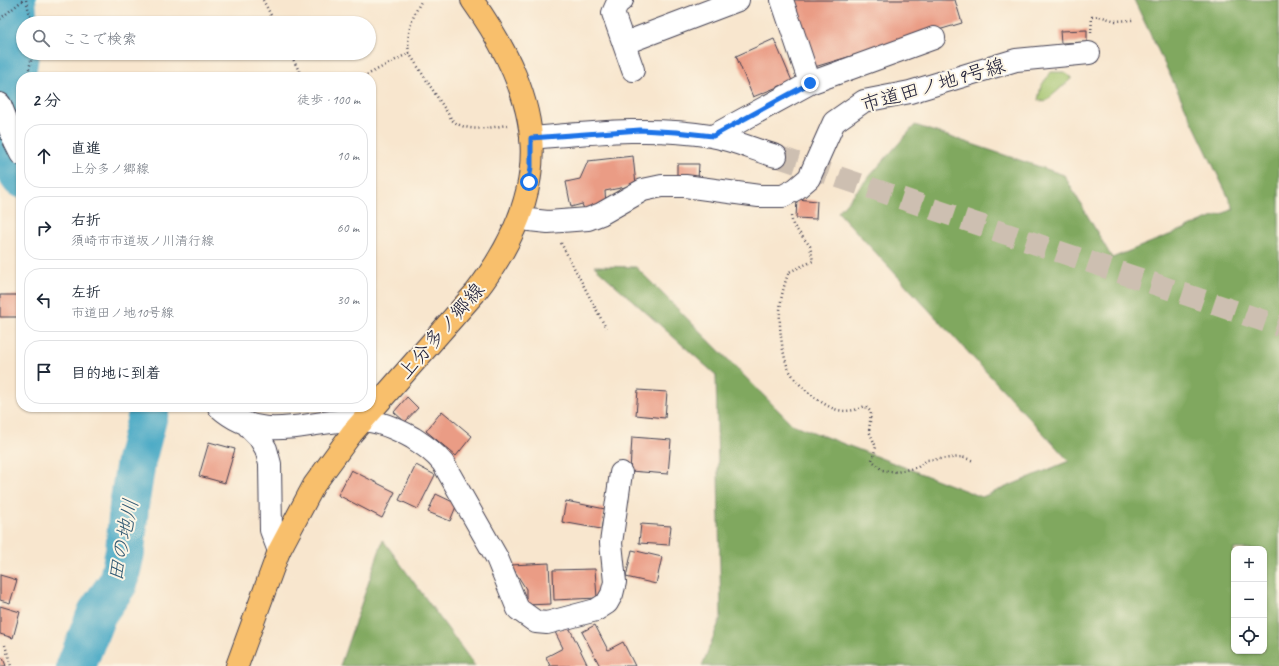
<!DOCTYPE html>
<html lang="ja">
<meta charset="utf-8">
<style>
:root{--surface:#fff;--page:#f6f6f7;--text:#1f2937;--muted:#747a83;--line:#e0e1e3}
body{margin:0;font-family:Caveat,"Klee One",sans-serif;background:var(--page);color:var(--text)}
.controls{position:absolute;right:12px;bottom:12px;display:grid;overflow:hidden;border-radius:8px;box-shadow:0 1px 3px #0004}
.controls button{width:36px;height:36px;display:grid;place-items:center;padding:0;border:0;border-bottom:1px solid var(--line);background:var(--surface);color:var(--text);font:20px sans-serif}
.stop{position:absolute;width:12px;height:12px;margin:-9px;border:3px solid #1a73e8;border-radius:50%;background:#fff}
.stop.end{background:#1a73e8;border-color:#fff;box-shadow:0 1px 4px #0008}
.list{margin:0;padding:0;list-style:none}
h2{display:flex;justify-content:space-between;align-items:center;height:52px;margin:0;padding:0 16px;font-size:17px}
h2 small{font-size:13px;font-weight:400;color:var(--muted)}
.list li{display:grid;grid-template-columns:26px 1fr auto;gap:12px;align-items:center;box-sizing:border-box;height:64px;margin:0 8px 8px;padding:0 8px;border:1px solid var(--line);border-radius:16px}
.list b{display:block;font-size:15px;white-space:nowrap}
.list p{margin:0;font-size:13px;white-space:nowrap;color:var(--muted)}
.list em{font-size:13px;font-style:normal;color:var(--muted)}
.icon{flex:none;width:22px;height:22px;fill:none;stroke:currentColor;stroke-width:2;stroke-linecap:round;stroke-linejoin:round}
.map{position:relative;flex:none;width:1279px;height:666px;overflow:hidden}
.search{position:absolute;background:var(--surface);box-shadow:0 1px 3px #0004;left:16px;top:16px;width:360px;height:44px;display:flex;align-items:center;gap:10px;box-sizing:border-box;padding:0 14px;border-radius:22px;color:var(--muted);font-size:15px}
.panel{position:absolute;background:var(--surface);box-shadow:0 1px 3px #0004;left:16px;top:72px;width:360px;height:340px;border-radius:16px}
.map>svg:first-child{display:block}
</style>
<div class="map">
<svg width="1279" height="666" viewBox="0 0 1279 666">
<rect width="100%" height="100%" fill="#fcf5e5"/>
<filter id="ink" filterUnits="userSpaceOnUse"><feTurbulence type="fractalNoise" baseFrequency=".025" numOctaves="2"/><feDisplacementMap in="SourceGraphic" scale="8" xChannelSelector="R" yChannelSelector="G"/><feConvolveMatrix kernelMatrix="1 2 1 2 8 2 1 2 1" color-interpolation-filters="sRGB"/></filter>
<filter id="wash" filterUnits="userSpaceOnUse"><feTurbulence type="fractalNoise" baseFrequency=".012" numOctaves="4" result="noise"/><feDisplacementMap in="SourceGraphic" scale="16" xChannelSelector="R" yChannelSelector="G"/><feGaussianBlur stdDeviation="0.9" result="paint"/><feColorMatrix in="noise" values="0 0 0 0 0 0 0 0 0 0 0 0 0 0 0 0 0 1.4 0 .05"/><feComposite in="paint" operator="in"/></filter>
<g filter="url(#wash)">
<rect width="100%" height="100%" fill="#f8e6ce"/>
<!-- green -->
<path fill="#a0c26b" stroke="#617253" d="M1051,72H1064L1072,78L1045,102L1038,100L1041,86Z"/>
<!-- forest -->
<path fill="#80a85f" stroke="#51654d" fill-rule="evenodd" d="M1134,0H1279V666H702L721,617L716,375L594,266L636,267L792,424L982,497L1069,461L838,212L915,125L1064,175L1112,258L1234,209ZM1234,549H1264V651H1234Z
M383,540L475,666H340Z"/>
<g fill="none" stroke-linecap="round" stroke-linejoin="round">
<!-- river -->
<path stroke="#46a8c5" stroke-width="40" d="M0,113L15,81L20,49L16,0
M0,135L6,156L21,178
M76,666L97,613L118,583L125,552L129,506L136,461L150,407"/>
</g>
<g id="blocks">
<!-- building -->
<path fill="#ea9c85" d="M790,0H955L962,23L811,68Z
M1087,30V42L1061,43L1060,31Z
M774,39L792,81L753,97L736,56Z
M633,156L636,185L605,191L606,205L584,209L582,204L571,207L566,182L580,179L588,161Z
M677,164H699L698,179L677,178Z
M797,199L817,201L816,219L796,218Z
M0,295H21V317H0Z
M638,390L667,392L665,418L636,415Z
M407,397L418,408L405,422L394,412Z
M442,411L472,436L456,456L426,431Z
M632,437L671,440L668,474L630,471Z
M209,442L235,449L225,483L199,476Z
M416,465L435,475L418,509L399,500Z
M351,470L395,492L382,518L338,495Z
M436,494L457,504L450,521L428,512Z
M566,501L605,509L601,529L562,522Z
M641,524L671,526L669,545L639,543Z
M632,550L662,557L656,584L626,577Z
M549,563L551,604L526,605V589L511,565Z
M595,569L597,598L554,600L553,570Z
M0,575L17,580L10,603L0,600Z
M0,606L20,612L13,638L0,634Z
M568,625L588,666H550L546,657L563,648L555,632Z
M595,625L608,650L623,642L635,666H600L582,632Z
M3,658L6,666H0V659Z"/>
</g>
</g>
<g filter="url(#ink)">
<use href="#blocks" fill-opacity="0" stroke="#423f51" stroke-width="1"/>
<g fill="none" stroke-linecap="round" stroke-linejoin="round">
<!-- minor-tunnel -->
<path stroke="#cdbfb1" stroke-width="22" stroke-dasharray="22 11" stroke-linecap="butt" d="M776,156L1279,326"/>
<defs>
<path id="minor" d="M622,0L617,4L613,13L633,70
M782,0L810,83
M625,43L738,0
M0,104L15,142L21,154
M713,136L810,83L934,38
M531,138C591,133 651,126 711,136C733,140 755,150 776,156
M520,219L548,222L588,219L601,214L643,190L662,186H685L759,196H783L796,189L809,178L834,122L864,101L910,92L1016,60L1089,53
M219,407C264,447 309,418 362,420C380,421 397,429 413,438C425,446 434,452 443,463L497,558L518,609L536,622L547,623L596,610L607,603L612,594L615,582L611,543L621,473
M248,426L259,437L266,449L270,464L271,530L279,551"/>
<path id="major" d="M237,666L279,551L314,485L352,433L475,293C556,189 546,104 472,0"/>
</defs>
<!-- minor casing -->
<use href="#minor" stroke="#423f51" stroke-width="24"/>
<!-- major casing -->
<use href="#major" stroke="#423f51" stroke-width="24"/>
<!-- path -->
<path stroke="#423f51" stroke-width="2.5" stroke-dasharray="1 3" stroke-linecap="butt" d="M26,0L32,23
M263,0L275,23
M0,19L23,0
M1091,33L1092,17L1099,16L1116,21L1133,20
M290,53L302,77
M409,53L452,120C467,133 488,128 507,125
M27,77L33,53
M363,77L409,53C406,33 412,17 422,0
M791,216L793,225L810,246L813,261L789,272C778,299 778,322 783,350C785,358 786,366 791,373C797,383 807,392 817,399C834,411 845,415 865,406L871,412L869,431L876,447L872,460L882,470L897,472L918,467L927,460L962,457L974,461
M561,243L606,328
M5,645L11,666"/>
<!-- minor -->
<use href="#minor" stroke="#fff" stroke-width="22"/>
<!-- major -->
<use href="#major" stroke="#f8bf6c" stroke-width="22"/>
</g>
</g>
<g fill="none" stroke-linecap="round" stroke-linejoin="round" filter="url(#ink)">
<!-- route -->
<path stroke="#1a73e8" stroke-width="5" d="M529,182L531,167V138L640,130L676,132L713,136L810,83"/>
</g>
<g text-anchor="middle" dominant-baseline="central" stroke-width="4" stroke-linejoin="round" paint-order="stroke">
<!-- street labels -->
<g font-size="20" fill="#22223b" stroke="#fcf5e5">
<text transform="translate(933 85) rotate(-16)">市道田ノ地9号線</text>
<text transform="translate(441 331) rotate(-49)">上分多ノ郷線</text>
</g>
<!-- water labels -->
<g font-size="21" font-style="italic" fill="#305872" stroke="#fcf5e5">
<text transform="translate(123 540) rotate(-79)">田の地川</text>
</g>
</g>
</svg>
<div class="controls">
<button>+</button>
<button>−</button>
<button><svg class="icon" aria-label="locate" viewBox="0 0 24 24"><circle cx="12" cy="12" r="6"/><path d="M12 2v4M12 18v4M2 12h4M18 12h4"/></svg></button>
</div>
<div class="stop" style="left:529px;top:182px"></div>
<div class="stop end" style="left:810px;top:83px"></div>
<div class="search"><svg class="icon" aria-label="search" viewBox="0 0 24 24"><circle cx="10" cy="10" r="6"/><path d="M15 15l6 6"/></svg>ここで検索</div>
<section class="panel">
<h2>2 分<small>徒歩 · 100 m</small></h2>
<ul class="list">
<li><svg class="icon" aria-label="ahead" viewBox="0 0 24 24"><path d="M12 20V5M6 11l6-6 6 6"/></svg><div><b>直進</b><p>上分多ノ郷線</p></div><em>10 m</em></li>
<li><svg class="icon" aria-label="right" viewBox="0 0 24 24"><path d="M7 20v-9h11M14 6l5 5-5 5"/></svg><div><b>右折</b><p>須崎市市道坂ノ川清行線</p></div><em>60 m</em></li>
<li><svg class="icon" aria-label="left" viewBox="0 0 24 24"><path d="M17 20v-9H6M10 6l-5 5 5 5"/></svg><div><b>左折</b><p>市道田ノ地10号線</p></div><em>30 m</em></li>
<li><svg class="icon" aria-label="arrive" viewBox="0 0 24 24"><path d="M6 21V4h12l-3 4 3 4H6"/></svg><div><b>目的地に到着</b></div></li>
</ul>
</section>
</div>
